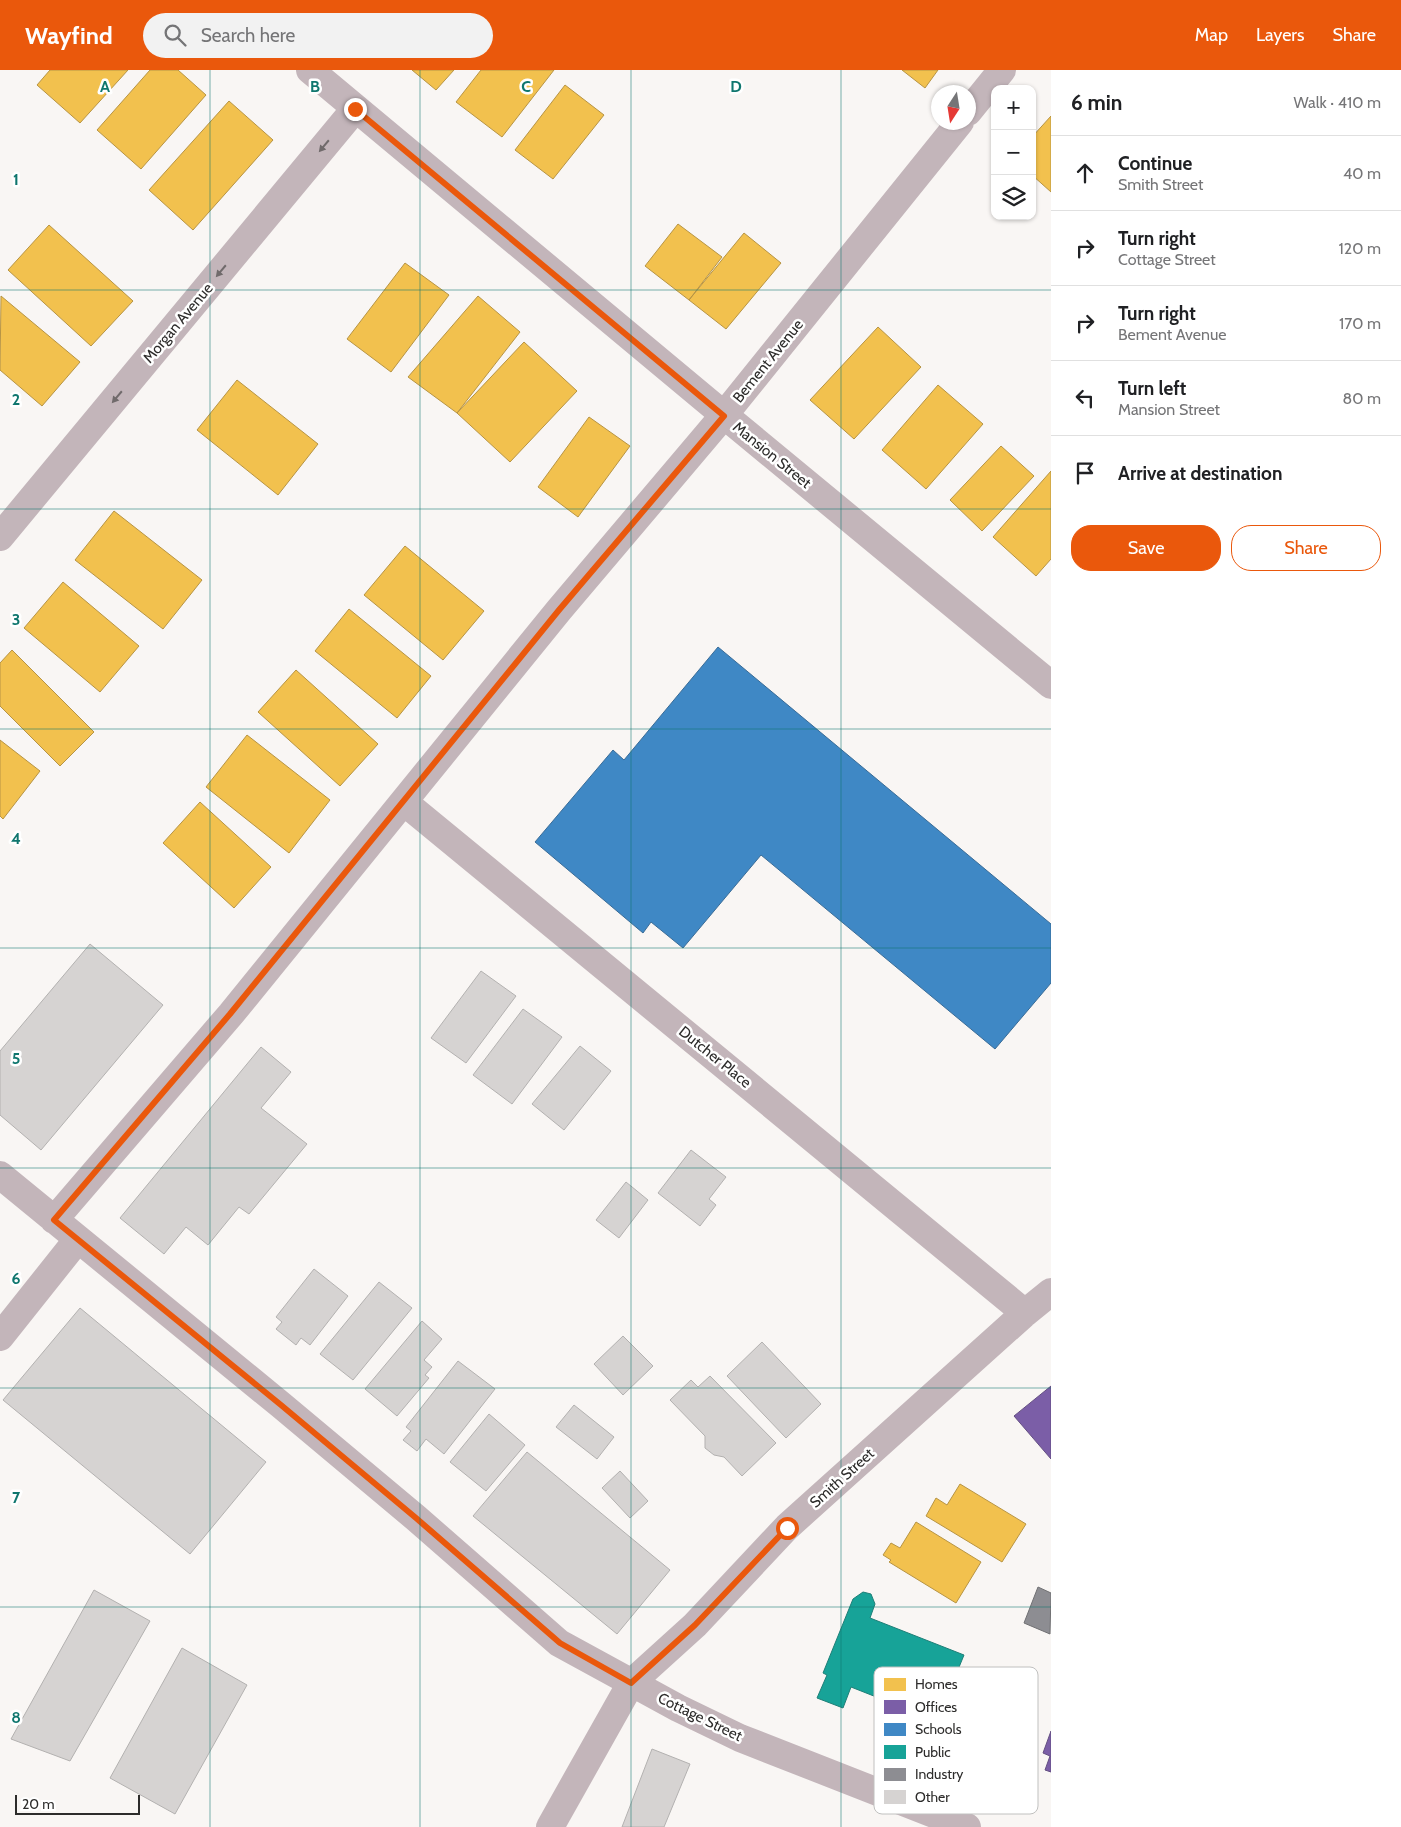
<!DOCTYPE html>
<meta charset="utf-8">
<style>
:root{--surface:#fff;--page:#f2f2f2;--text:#202124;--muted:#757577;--line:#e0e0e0;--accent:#ea580c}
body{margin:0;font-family:Cabin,sans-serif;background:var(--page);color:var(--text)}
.controls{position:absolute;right:15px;top:15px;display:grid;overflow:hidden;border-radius:10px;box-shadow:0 1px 4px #0004}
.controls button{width:45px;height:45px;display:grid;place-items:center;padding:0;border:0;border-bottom:1px solid var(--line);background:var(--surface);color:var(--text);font:25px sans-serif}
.compass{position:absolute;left:931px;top:15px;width:45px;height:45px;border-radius:50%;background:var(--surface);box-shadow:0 1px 4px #0004;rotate:192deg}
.scale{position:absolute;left:15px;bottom:12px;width:125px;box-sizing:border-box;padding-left:5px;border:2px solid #2d2c2b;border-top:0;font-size:14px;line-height:18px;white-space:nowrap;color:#2d2c2b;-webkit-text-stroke:4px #fff;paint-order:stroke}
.stop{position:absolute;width:15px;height:15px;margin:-11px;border:4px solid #ea580c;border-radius:50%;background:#fff}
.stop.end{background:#ea580c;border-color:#fff;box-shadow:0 1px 5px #0008}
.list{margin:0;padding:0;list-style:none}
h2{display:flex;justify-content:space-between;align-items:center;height:65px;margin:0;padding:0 20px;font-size:21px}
h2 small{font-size:16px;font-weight:400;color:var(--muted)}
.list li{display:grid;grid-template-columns:32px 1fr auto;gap:15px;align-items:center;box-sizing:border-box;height:75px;padding:0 20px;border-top:1px solid var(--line)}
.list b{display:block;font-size:19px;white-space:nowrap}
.list p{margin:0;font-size:16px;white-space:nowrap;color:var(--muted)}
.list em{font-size:16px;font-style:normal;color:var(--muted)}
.actions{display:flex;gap:10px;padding:15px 20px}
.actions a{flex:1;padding:11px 0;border:1px solid var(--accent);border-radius:20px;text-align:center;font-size:18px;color:var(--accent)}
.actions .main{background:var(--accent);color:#fff}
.icon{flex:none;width:28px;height:28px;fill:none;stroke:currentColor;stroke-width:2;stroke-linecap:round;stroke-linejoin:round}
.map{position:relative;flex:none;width:1051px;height:1757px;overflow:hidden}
header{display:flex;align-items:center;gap:30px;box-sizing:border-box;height:70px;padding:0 25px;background:var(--accent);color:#fff}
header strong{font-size:24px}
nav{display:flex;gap:28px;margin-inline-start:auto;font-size:18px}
.search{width:350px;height:45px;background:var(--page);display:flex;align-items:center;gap:12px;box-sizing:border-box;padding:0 18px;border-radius:28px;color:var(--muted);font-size:19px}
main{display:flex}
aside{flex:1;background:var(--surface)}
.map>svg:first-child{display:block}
</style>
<header>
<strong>Wayfind</strong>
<div class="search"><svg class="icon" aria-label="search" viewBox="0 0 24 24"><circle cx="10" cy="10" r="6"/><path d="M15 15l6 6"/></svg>Search here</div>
<nav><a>Map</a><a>Layers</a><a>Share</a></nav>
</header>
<main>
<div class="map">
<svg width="1051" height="1757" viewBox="0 0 1051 1757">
<rect width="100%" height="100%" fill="#f9f6f4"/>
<!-- homes -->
<path fill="#f2c14e" stroke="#b79444" d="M50,0H128L80,53L37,15Z
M150,0H178L206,25L141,99L97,60Z
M412,0H454L436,20Z
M481,0H554L502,67L456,32Z
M902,0H938L925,18Z
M565,15L604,45L553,109L515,80Z
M229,31L273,70L193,160L149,120Z
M1051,46V122L1032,105V67Z
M678,154L722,187L689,230L645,196Z
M49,155L133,231L91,276L8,200Z
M744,163L781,193L726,259L689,230Z
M405,193L449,225L391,302L347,269Z
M1,226L80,292L42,336L0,300Z
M478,226L520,262L457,343L408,307Z
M878,257L921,297L854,369L810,330Z
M524,272L577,321L510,392L457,343Z
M237,310L318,374L278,425L197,360Z
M938,315L983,354L926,419L882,380Z
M589,347L630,376L578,447L538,417Z
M1001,376L1034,406L982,461L950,430Z
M1051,401V489L1036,506L993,467Z
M114,441L202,510L163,559L75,490Z
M405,476L484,541L443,590L364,525Z
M63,512L139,576L100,622L24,558Z
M349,539L431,606L397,648L315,581Z
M12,580L94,662L60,696L0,636V593Z
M296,600L378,674L340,716L258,642Z
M247,665L330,730L289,783L206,717Z
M0,670L40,701L3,749L0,746Z
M200,732L271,797L234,838L163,773Z
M960,1414L1026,1454L1002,1492L926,1446L936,1428L947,1435Z
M916,1452L981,1492L956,1533L889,1492L891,1490L883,1485L891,1473L900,1478Z"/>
<!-- offices -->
<path fill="#7b5ea7" stroke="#644f82" d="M1051,1316V1389L1014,1346Z
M1051,1661V1702L1045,1700L1050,1686L1043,1683Z"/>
<!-- schools -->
<path fill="#3f88c5" stroke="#3a6c97" d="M718,577L1051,854V913L995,979L761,785L683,878L651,852L643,863L535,772L613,680L624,690Z"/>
<!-- public -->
<path fill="#17a398" stroke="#1e7f77" d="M863,1522L871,1524L875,1534L870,1548L964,1585L937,1651L851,1617L843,1638L817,1628L827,1605L823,1603L853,1529Z"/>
<!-- industry -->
<path fill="#8d8d92" stroke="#707073" d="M1038,1517L1051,1523L1050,1564L1024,1553Z"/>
<!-- building -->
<path fill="#d6d3d2" stroke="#b3b1b0" d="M90,874L163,935L41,1080L0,1045V981Z
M481,901L516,926L466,993L431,968Z
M523,939L562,967L512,1034L473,1005Z
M580,976L611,1001L564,1060L532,1034Z
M261,977L291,1002L261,1038L307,1074L249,1144L239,1137L208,1175L186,1157L164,1184L120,1148Z
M691,1080L726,1107L709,1129L716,1135L700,1156L658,1123Z
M626,1112L648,1130L619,1168L596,1150Z
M314,1199L348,1226L310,1275L301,1268L296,1275L276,1259L282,1252L276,1247Z
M379,1212L412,1238L353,1310L320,1284Z
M80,1238L266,1392L190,1484L3,1330Z
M422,1251L442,1269L424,1290L432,1297L425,1305L429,1308L397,1346L365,1319Z
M623,1266L653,1296L623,1325L594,1294Z
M762,1272L821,1334L786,1368L727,1306Z
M458,1291L495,1319L444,1384L426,1369L417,1381L403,1370L411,1361L406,1357Z
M710,1306L776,1373L742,1406L724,1387L714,1385L705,1378V1366L670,1330L691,1310L698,1317Z
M574,1335L614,1367L597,1389L556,1357Z
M489,1344L525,1375L486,1421L450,1392Z
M527,1382L670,1500L617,1564L473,1446Z
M620,1401L648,1431L630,1448L602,1418Z
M94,1520L150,1551L70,1691L11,1669Z
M182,1578L247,1615L175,1744L110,1708Z
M652,1679L690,1694L664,1757H622Z"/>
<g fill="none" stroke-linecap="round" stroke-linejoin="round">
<!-- minor -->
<path stroke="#c3b5ba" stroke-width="28" d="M310,0L724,345L1051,615
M968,42L1002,0
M0,467L355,39
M404,732L1025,1243
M0,1105L281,1335L416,1448L559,1573L678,1638L740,1668L967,1757
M54,1150L231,944L559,540L724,345L960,52
M0,1267L78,1169
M550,1757L631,1613L695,1555L787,1457L1025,1243L1051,1222"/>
</g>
<!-- one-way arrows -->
<defs><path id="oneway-solid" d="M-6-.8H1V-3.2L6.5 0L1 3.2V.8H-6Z" transform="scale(1.25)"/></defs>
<g fill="#706a6b">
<use href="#oneway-solid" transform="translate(324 76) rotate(130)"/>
<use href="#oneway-solid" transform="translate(221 201) rotate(130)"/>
<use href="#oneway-solid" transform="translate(117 327) rotate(130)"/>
</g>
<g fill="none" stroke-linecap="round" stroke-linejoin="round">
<!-- route -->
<path stroke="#ea580c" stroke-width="6" d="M355,39L724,346L559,540L230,944L54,1150L281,1335L416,1448L560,1573L631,1613L695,1555L787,1458"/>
</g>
<!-- grid -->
<path fill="none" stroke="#0f766e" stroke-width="1" stroke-opacity="0.55" d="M210,0V1757M420,0V1757M631,0V1757M841,0V1757M0,220H1051M0,439H1051M0,659H1051M0,878H1051M0,1098H1051M0,1318H1051M0,1537H1051"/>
<g text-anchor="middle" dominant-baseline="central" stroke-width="5" stroke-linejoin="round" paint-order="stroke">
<!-- street labels -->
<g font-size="15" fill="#2d2c2b" stroke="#fff">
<text transform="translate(178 253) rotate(-50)">Morgan Avenue</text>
<text transform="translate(768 291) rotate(-51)">Bement Avenue</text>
<text transform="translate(772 385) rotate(39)">Mansion Street</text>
<text transform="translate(715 987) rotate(39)">Dutcher Place</text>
<text transform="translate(842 1408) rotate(-42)">Smith Street</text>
<text transform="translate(700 1647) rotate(26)">Cottage Street</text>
</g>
</g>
<!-- legend -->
<rect x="874" y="1597" width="164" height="147" rx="8" fill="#fff" stroke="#c0c0bf" stroke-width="1"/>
<rect x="884" y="1608" width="22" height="13" fill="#f2c14e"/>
<rect x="884" y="1630" width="22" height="14" fill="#7b5ea7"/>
<rect x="884" y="1653" width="22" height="13" fill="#3f88c5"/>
<rect x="884" y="1675" width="22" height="14" fill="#17a398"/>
<rect x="884" y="1698" width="22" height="13" fill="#8d8d92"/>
<rect x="884" y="1720" width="22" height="14" fill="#d6d3d2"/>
<g font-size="14" fill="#2d2c2b">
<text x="915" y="1619">Homes</text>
<text x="915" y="1642">Offices</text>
<text x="915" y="1664">Schools</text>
<text x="915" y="1687">Public</text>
<text x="915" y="1709">Industry</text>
<text x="915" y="1732">Other</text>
</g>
<g font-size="16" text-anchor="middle" font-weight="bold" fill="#0f766e" stroke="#fff" stroke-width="5" stroke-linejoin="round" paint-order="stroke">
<text x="105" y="22">A</text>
<text x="315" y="22">B</text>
<text x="526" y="22">C</text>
<text x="736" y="22">D</text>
<text x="16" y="115">1</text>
<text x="16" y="335">2</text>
<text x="16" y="555">3</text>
<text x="16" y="774">4</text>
<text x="16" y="994">5</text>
<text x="16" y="1214">6</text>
<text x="16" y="1433">7</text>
<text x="16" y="1653">8</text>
</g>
</svg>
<div class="controls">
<button>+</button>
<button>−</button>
<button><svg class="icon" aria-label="layers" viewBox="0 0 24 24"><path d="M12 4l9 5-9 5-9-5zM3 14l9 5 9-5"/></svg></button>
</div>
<svg class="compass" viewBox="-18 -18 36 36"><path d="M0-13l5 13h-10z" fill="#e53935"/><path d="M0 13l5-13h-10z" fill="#757577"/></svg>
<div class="scale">20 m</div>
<div class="stop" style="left:787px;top:1458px"></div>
<div class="stop end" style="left:355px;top:39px"></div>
</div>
<aside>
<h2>6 min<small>Walk · 410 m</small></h2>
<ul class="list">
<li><svg class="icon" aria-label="ahead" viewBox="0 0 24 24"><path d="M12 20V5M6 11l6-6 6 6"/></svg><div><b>Continue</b><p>Smith Street</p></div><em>40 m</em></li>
<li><svg class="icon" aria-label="right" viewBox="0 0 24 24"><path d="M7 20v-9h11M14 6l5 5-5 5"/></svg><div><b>Turn right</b><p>Cottage Street</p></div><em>120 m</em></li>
<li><svg class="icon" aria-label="right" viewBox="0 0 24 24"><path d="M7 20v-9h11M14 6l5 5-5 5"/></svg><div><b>Turn right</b><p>Bement Avenue</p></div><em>170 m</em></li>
<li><svg class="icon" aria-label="left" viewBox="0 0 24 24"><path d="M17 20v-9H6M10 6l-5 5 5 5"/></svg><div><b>Turn left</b><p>Mansion Street</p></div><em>80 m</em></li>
<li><svg class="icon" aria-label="arrive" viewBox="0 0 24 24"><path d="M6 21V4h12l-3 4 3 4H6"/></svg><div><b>Arrive at destination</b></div></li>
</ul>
<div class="actions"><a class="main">Save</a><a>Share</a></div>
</aside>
</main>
